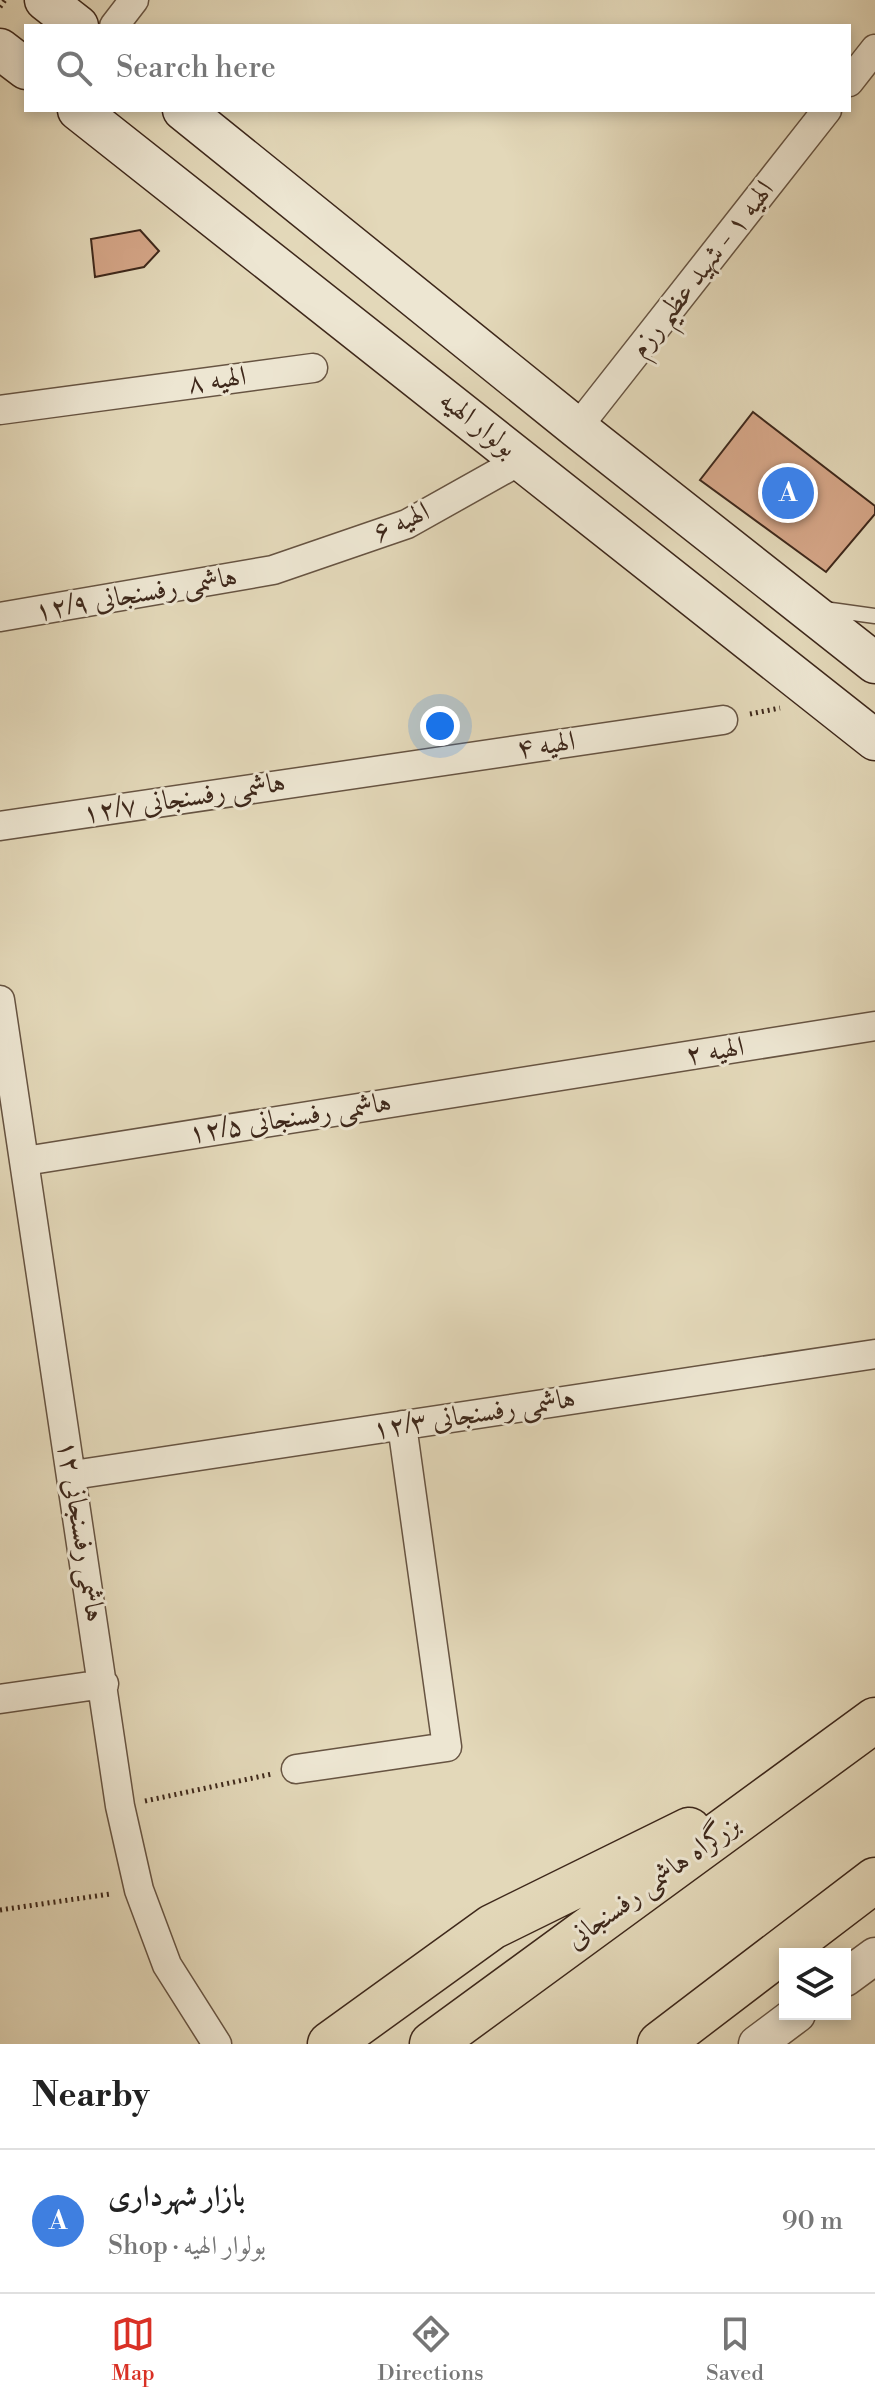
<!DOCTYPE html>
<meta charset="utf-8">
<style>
:root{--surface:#fff;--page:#f6f6f6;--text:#222;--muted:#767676;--line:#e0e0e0;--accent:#d93025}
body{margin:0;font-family:"Libre Bodoni",Amiri,serif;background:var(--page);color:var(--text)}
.controls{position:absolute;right:24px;bottom:24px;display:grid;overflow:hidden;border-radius:0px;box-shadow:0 4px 12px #0003}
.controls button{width:72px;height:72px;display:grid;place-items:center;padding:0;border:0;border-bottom:2px solid var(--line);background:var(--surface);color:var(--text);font:40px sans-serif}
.you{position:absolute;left:440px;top:726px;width:28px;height:28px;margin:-20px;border:6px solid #fff;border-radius:50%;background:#1a73e8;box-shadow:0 0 0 12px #1a73e833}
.badge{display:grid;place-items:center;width:52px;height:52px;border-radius:50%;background:var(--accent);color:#fff;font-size:26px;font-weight:700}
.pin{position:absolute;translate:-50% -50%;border:4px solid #fff;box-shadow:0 2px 8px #0006}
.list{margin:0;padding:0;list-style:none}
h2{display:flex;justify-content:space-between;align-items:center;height:104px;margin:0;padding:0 32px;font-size:34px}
h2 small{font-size:26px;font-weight:400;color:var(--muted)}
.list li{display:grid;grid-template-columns:52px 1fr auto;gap:24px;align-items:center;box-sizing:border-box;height:144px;padding:0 32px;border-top:2px solid var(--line)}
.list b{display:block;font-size:30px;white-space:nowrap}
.list p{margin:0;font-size:26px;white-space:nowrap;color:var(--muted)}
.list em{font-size:26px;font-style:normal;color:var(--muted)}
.icon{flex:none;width:44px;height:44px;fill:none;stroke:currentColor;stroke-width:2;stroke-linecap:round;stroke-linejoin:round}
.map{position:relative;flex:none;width:875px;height:2044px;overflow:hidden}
.search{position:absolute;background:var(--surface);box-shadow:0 4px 12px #0003;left:24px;right:24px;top:24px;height:88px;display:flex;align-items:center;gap:20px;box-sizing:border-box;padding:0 28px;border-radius:0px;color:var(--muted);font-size:30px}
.sheet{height:248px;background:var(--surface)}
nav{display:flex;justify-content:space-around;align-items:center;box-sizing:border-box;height:112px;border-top:2px solid var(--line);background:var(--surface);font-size:22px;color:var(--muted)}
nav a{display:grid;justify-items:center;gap:4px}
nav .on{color:var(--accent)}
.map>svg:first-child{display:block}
</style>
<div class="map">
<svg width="875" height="2044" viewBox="0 0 875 2044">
<rect width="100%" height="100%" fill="#e3d8b9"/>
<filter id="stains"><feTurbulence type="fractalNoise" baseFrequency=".0025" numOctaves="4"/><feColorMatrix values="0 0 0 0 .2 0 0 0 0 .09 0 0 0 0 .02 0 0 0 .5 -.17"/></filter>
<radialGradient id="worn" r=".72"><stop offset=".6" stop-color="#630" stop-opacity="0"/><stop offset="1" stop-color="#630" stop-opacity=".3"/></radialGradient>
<!-- building -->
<path fill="#d5a688" stroke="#3e281b" stroke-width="2" d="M140,230L159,251L144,267L95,277L91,239Z
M753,412L875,506V514L826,572L700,480Z"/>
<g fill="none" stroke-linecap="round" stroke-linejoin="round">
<defs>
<path id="service" d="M824,609L875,616"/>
<path id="minor" d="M114,26L134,0
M849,82L875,49
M0,410L313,368
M577,428L827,110
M0,617L273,570L407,524L523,459
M0,826L723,720
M0,1000L120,1806L139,1890L167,1965L217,2044
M25,1161L875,1026
M73,1475L875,1354
M0,1699L104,1684
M296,1769L447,1747L402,1425"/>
<path id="tertiary" d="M845,1978L875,1956
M757,2044L797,2014"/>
<path id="secondary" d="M45,0L78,26
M0,49L26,69
M78,110L875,740
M183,110L577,428L875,663"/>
<path id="trunk" d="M330,2044L492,1927L689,1830
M432,2044L875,1720
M660,2044L875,1880"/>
</defs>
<!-- service casing -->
<use href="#service" stroke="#675442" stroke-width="17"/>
<!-- minor casing -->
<use href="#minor" stroke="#675442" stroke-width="31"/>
<!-- tertiary casing -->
<use href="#tertiary" stroke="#675442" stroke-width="39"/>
<!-- secondary casing -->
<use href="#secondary" stroke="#3e281b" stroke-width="43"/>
<!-- trunk casing -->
<use href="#trunk" stroke="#3e281b" stroke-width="47"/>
<!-- path -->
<path stroke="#3e281b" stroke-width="5" stroke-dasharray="2 4" stroke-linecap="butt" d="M0,7L5,0
M750,714L780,708
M145,1801L272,1774
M0,1910L110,1894"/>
<!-- service -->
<use href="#service" stroke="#ede6d2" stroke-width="14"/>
<!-- minor -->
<use href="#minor" stroke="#ede6d2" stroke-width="28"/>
<!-- tertiary -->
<use href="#tertiary" stroke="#ede6d2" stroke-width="36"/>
<!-- secondary -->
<use href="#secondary" stroke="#ede6d2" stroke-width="40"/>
<!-- trunk -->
<use href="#trunk" stroke="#e3d8b9" stroke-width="44"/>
</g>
<g text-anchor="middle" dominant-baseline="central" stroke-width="6" stroke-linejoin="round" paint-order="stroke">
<!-- street labels -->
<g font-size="28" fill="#3e281b" stroke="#ede6d2">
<text transform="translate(702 269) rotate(-52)">الهیه ۱ - شهید عظیم رزم</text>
<text transform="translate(217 380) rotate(-8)">الهیه ۸</text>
<text transform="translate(478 424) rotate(38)">بولوار الهیه</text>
<text transform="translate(401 522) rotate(-24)">الهیه ۶</text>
<text transform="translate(136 594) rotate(-10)">هاشمی رفسنجانی ۱۲/۹</text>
<text transform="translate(546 745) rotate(-8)">الهیه ۴</text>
<text transform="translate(184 798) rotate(-9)">هاشمی رفسنجانی ۱۲/۷</text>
<text transform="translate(715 1051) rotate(-9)">الهیه ۲</text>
<text transform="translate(290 1118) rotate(-9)">هاشمی رفسنجانی ۱۲/۵</text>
<text transform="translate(474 1414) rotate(-9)">هاشمی رفسنجانی ۱۲/۳</text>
<text transform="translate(81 1531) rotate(81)">هاشمی رفسنجانی ۱۲</text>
<text transform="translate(653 1882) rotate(-36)">بزرگراه هاشمی رفسنجانی</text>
</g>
</g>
<rect width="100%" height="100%" filter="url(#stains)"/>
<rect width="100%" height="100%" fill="url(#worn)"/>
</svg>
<div class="controls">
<button><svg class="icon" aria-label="layers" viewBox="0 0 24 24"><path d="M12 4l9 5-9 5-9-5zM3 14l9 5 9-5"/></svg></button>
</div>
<div class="you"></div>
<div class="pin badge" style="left:788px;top:493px;background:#3f7fe0">A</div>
<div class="search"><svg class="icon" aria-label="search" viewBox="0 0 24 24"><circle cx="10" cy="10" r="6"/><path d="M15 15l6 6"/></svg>Search here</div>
</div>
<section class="sheet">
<h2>Nearby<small></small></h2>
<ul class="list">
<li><span class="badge" style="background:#3f7fe0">A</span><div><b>بازار شهرداری</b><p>Shop · بولوار الهیه</p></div><em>90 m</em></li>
</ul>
</section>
<nav>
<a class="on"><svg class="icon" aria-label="map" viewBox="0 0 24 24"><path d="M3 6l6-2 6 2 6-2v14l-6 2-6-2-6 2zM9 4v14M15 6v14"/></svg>Map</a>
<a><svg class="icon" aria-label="directions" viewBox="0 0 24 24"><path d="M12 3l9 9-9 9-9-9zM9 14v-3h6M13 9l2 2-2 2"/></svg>Directions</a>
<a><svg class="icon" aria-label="saved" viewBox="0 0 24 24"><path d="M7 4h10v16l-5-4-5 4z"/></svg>Saved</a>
</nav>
